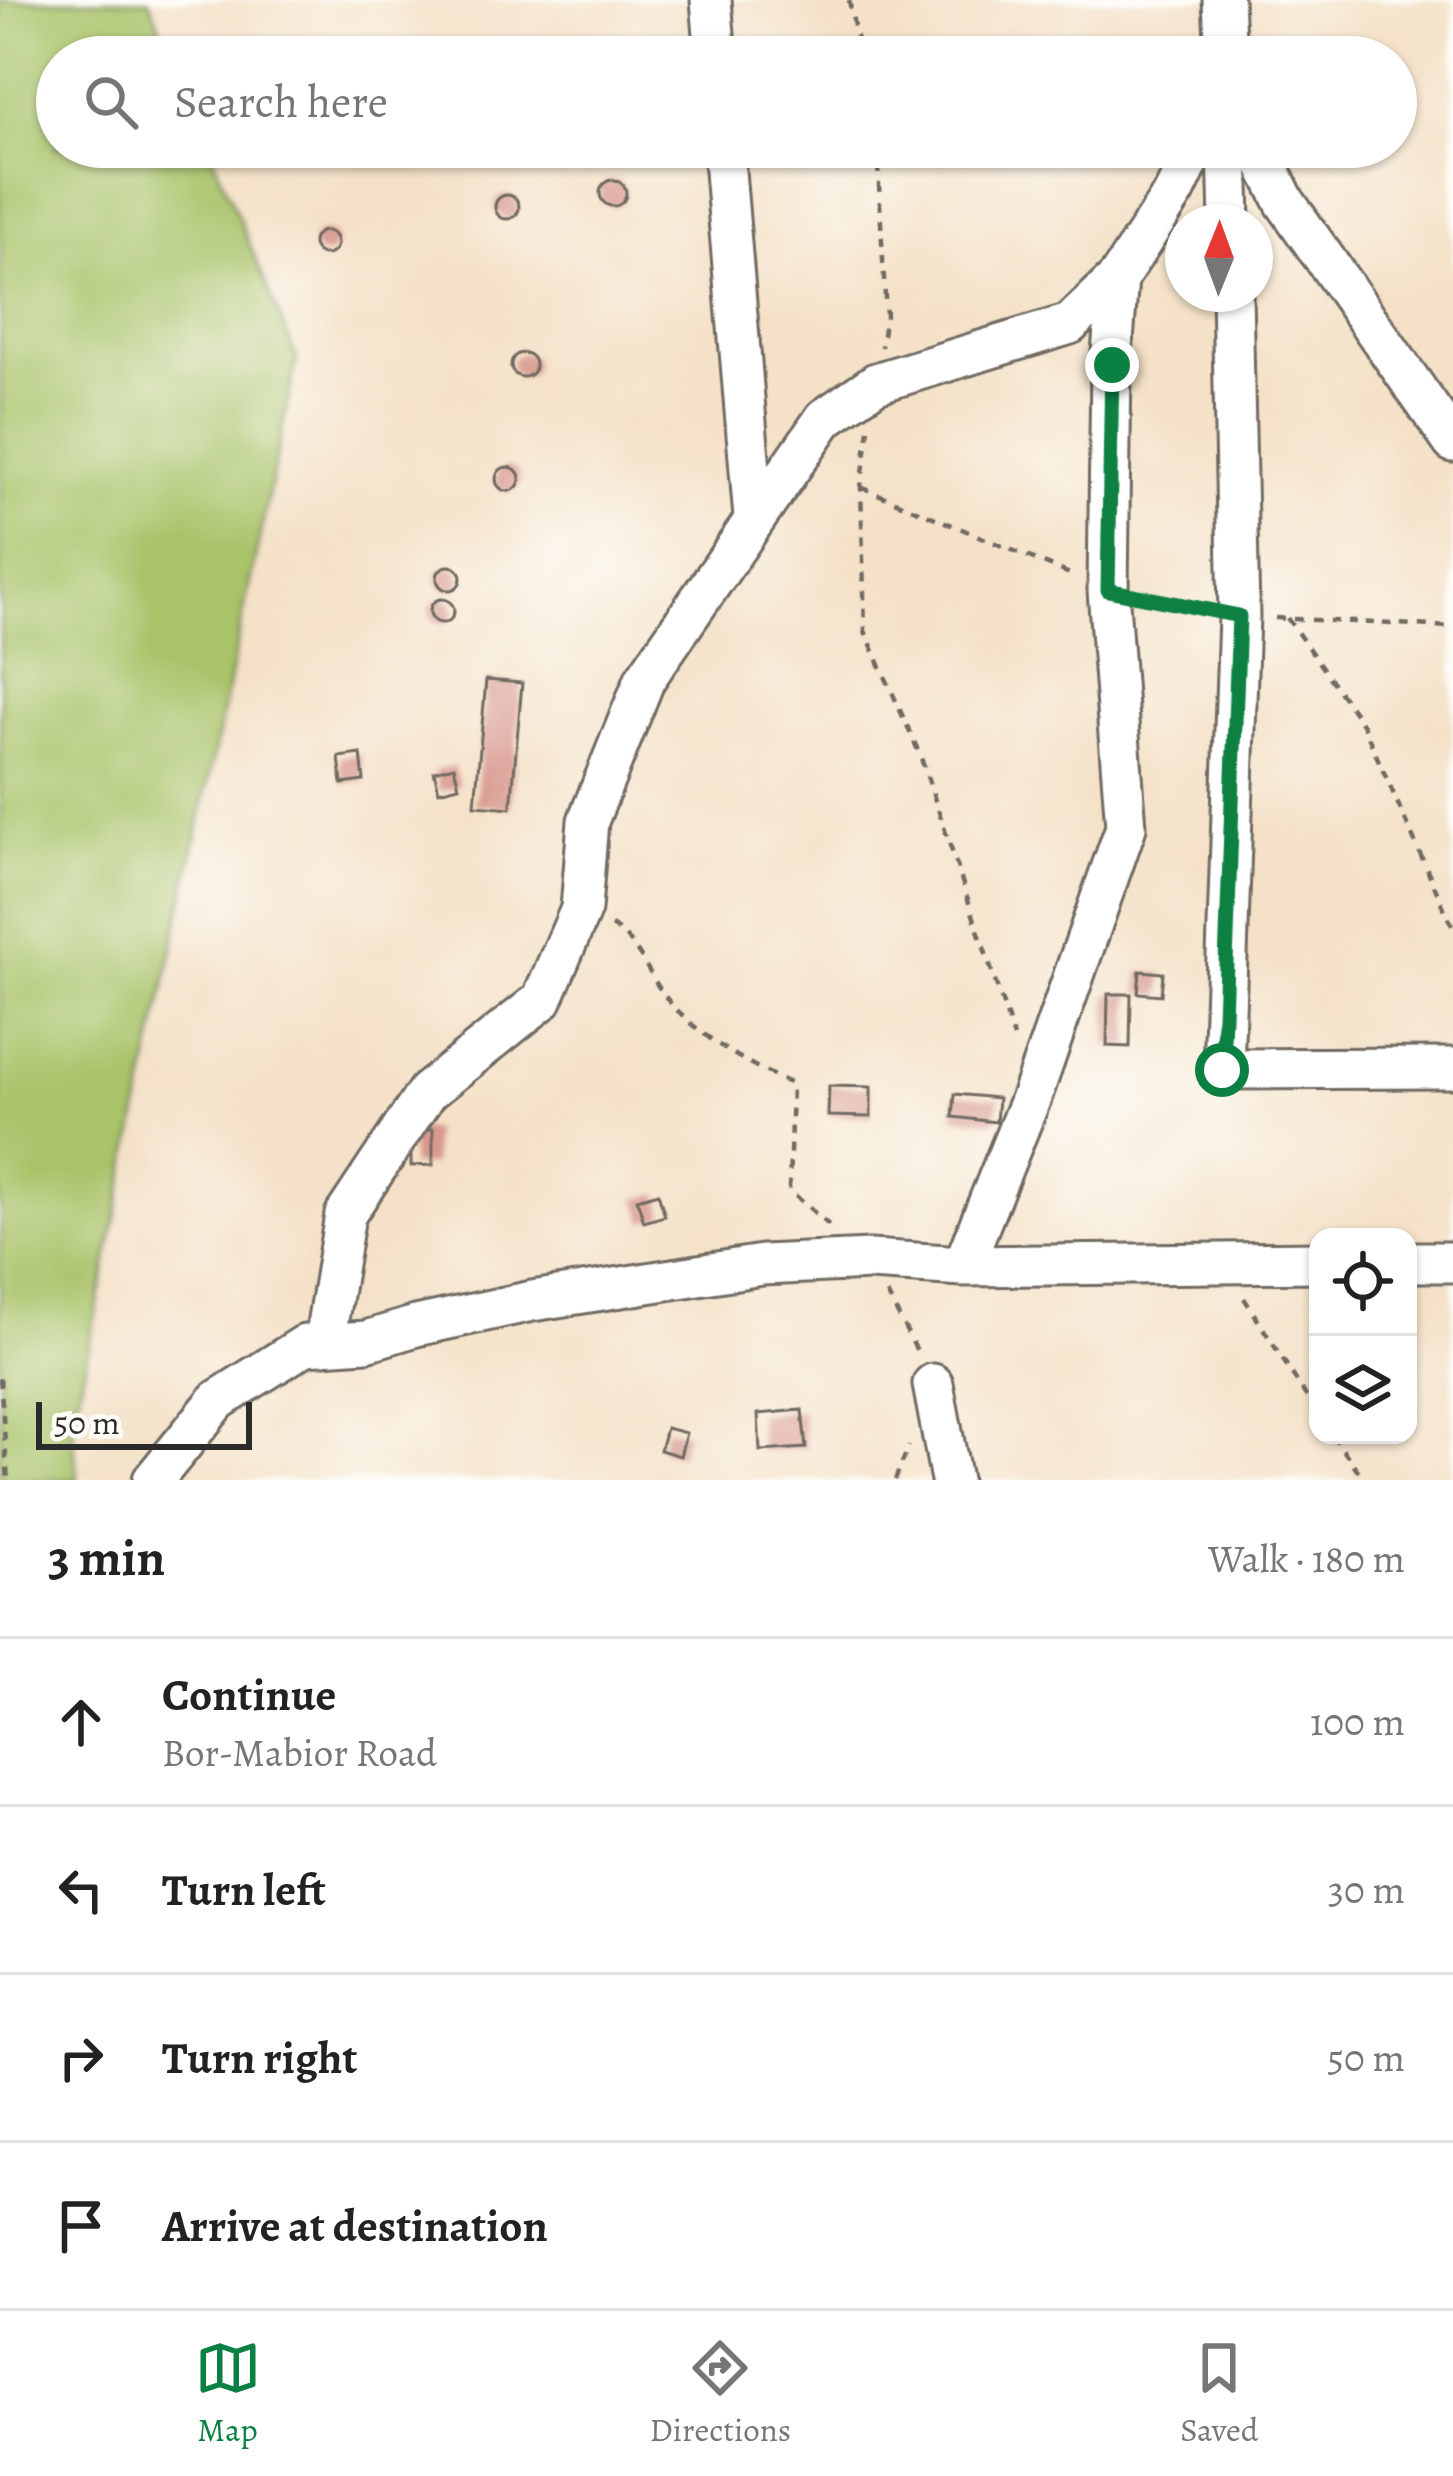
<!DOCTYPE html>
<meta charset="utf-8">
<style>
:root{--surface:#fff;--page:#f6f6f6;--text:#222;--muted:#767676;--line:#e0e0e0;--accent:#0b8043}
body{margin:0;font-family:Alegreya,serif;background:var(--page);color:var(--text)}
.controls{position:absolute;right:36px;bottom:36px;display:grid;overflow:hidden;border-radius:24px;box-shadow:0 3px 9px #0004}
.controls button{width:108px;height:108px;display:grid;place-items:center;padding:0;border:0;border-bottom:3px solid var(--line);background:var(--surface);color:var(--text);font:60px sans-serif}
.compass{position:absolute;left:1165px;top:204px;width:108px;height:108px;border-radius:50%;background:var(--surface);box-shadow:0 3px 9px #0004;rotate:1deg}
.scale{position:absolute;left:36px;bottom:30px;width:216px;box-sizing:border-box;padding-left:12px;border:6px solid #2b2b2b;border-top:0;font-size:33px;line-height:42px;white-space:nowrap;color:#2b2b2b;-webkit-text-stroke:9px #fdfcf7;paint-order:stroke}
.stop{position:absolute;width:36px;height:36px;margin:-27px;border:9px solid #0b8043;border-radius:50%;background:#fff}
.stop.end{background:#0b8043;border-color:#fff;box-shadow:0 3px 12px #0008}
.list{margin:0;padding:0;list-style:none}
h2{display:flex;justify-content:space-between;align-items:center;height:156px;margin:0;padding:0 48px;font-size:51px}
h2 small{font-size:39px;font-weight:400;color:var(--muted)}
.list li{display:grid;grid-template-columns:78px 1fr auto;gap:36px;align-items:center;box-sizing:border-box;height:168px;padding:0 48px;border-top:3px solid var(--line)}
.list b{display:block;font-size:45px;white-space:nowrap}
.list p{margin:0;font-size:39px;white-space:nowrap;color:var(--muted)}
.list em{font-size:39px;font-style:normal;color:var(--muted)}
.icon{flex:none;width:66px;height:66px;fill:none;stroke:currentColor;stroke-width:2;stroke-linecap:round;stroke-linejoin:round}
.map{position:relative;flex:none;width:1453px;height:1480px;overflow:hidden}
.search{position:absolute;background:var(--surface);box-shadow:0 3px 9px #0004;left:36px;right:36px;top:36px;height:132px;display:flex;align-items:center;gap:30px;box-sizing:border-box;padding:0 42px;border-radius:66px;color:var(--muted);font-size:45px}
.sheet{height:828px;background:var(--surface)}
nav{display:flex;justify-content:space-around;align-items:center;box-sizing:border-box;height:168px;border-top:3px solid var(--line);background:var(--surface);font-size:33px;color:var(--muted)}
nav a{display:grid;justify-items:center;gap:6px}
nav .on{color:var(--accent)}
.map>svg:first-child{display:block}
</style>
<div class="map">
<svg width="1453" height="1480" viewBox="0 0 1453 1480">
<rect width="100%" height="100%" fill="#fdfcf7"/>
<filter id="ink" filterUnits="userSpaceOnUse"><feTurbulence type="fractalNoise" baseFrequency=".00833" numOctaves="2"/><feDisplacementMap in="SourceGraphic" scale="24" xChannelSelector="R" yChannelSelector="G"/><feConvolveMatrix kernelMatrix="1 2 1 2 8 2 1 2 1" color-interpolation-filters="sRGB"/></filter>
<filter id="wash" filterUnits="userSpaceOnUse"><feTurbulence type="fractalNoise" baseFrequency=".004" numOctaves="4" result="noise"/><feDisplacementMap in="SourceGraphic" scale="48" xChannelSelector="R" yChannelSelector="G"/><feGaussianBlur stdDeviation="2.7" result="paint"/><feColorMatrix in="noise" values="0 0 0 0 0 0 0 0 0 0 0 0 0 0 0 0 0 1.4 0 .05"/><feComposite in="paint" operator="in"/></filter>
<g filter="url(#wash)">
<rect width="100%" height="100%" fill="#f4e1c7"/>
<!-- green -->
<path fill="#a9c369" stroke="#6a774a" stroke-width="3" d="M0,0H149L172,57H57V147H209L297,359L72,1427L78,1480H0Z"/>
<g id="blocks">
<!-- building -->
<path fill="#d8988e" d="M600 193a13 13 0 1 1 26 0a13 13 0 1 1-26 0Z
M495 207a12 12 0 1 1 24 0a12 12 0 1 1-24 0Z
M313 243a12 12 0 1 1 24 0a12 12 0 1 1-24 0Z
M511 365a12 12 0 1 1 24 0a12 12 0 1 1-24 0Z
M496 479a12 12 0 1 1 24 0a12 12 0 1 1-24 0Z
M437 578a12 12 0 1 1 24 0a12 12 0 1 1-24 0Z
M430 611a12 12 0 1 1 24 0a12 12 0 1 1-24 0Z
M486,680L522,683L511,808L475,805Z
M361,754L364,781L342,784L339,757Z
M454,766L459,786L439,791L434,771Z
M1140,971L1163,973L1161,995L1138,993Z
M1108,994H1131L1130,1047L1107,1046Z
M829,1086L871,1087V1117L828,1116Z
M955,1094L998,1098L996,1122L953,1117Z
M411,1129H433V1165L411,1166Z
M658,1193L665,1216L644,1222L637,1199Z
M802,1410L806,1448L760,1451L758,1414Z
M666,1428L686,1433L680,1456L660,1450Z"/>
</g>
</g>
<g filter="url(#ink)">
<use href="#blocks" fill-opacity="0" stroke="#716b62" stroke-width="3"/>
<g fill="none" stroke-linecap="round" stroke-linejoin="round">
<defs>
<path id="minor" d="M711,0L716,57
M1223,0L1226,57
M723,147L754,518
M1228,147L1230,222
M1258,147L1285,202L1453,442
M1232,294L1239,616L1223,1069L1453,1068
M1408,1262H1453
M963,1266L1032,1095L1126,827L1108,590L1111,366L1118,278
M324,1344L345,1215L427,1092L542,1000L581,909L588,821L645,679L825,418L876,383L1070,324L1118,278L1175,191L1196,147
M933,1384L951,1480
M153,1480L218,1400L305,1345L366,1341L416,1326L532,1301L762,1265L870,1260L963,1266L1318,1262"/>
</defs>
<!-- minor casing -->
<use href="#minor" stroke="#716b62" stroke-width="45"/>
<!-- path -->
<path stroke="#716b62" stroke-width="4.5" stroke-dasharray="9 9" stroke-linecap="butt" d="M849,0L860,57
M877,147L886,316L881,347
M869,429L861,487L865,631L920,755L1014,1038
M861,487L1077,577
M1145,598L1204,609
M1275,618L1453,627
M1287,618L1363,725L1453,928
M611,926C640,943 647,975 668,1000C701,1039 747,1064 792,1084L789,1190L831,1227
M887,1294L918,1353
M1244,1298L1318,1415
M0,1378L8,1480
M1332,1435L1365,1480
M895,1480L909,1446"/>
<!-- minor -->
<use href="#minor" stroke="#fff" stroke-width="39"/>
</g>
</g>
<g fill="none" stroke-linecap="round" stroke-linejoin="round" filter="url(#ink)">
<!-- route -->
<path stroke="#0b8043" stroke-width="15" d="M1112,365L1108,590L1239,616L1222,1070"/>
</g>
</svg>
<div class="controls">
<button><svg class="icon" aria-label="locate" viewBox="0 0 24 24"><circle cx="12" cy="12" r="6"/><path d="M12 2v4M12 18v4M2 12h4M18 12h4"/></svg></button>
<button><svg class="icon" aria-label="layers" viewBox="0 0 24 24"><path d="M12 4l9 5-9 5-9-5zM3 14l9 5 9-5"/></svg></button>
</div>
<svg class="compass" viewBox="-18 -18 36 36"><path d="M0-13l5 13h-10z" fill="#e53935"/><path d="M0 13l5-13h-10z" fill="#767676"/></svg>
<div class="scale">50 m</div>
<div class="stop" style="left:1222px;top:1070px"></div>
<div class="stop end" style="left:1112px;top:365px"></div>
<div class="search"><svg class="icon" aria-label="search" viewBox="0 0 24 24"><circle cx="10" cy="10" r="6"/><path d="M15 15l6 6"/></svg>Search here</div>
</div>
<section class="sheet">
<h2>3 min<small>Walk · 180 m</small></h2>
<ul class="list">
<li><svg class="icon" aria-label="ahead" viewBox="0 0 24 24"><path d="M12 20V5M6 11l6-6 6 6"/></svg><div><b>Continue</b><p>Bor-Mabior Road</p></div><em>100 m</em></li>
<li><svg class="icon" aria-label="left" viewBox="0 0 24 24"><path d="M17 20v-9H6M10 6l-5 5 5 5"/></svg><div><b>Turn left</b></div><em>30 m</em></li>
<li><svg class="icon" aria-label="right" viewBox="0 0 24 24"><path d="M7 20v-9h11M14 6l5 5-5 5"/></svg><div><b>Turn right</b></div><em>50 m</em></li>
<li><svg class="icon" aria-label="arrive" viewBox="0 0 24 24"><path d="M6 21V4h12l-3 4 3 4H6"/></svg><div><b>Arrive at destination</b></div></li>
</ul>
</section>
<nav>
<a class="on"><svg class="icon" aria-label="map" viewBox="0 0 24 24"><path d="M3 6l6-2 6 2 6-2v14l-6 2-6-2-6 2zM9 4v14M15 6v14"/></svg>Map</a>
<a><svg class="icon" aria-label="directions" viewBox="0 0 24 24"><path d="M12 3l9 9-9 9-9-9zM9 14v-3h6M13 9l2 2-2 2"/></svg>Directions</a>
<a><svg class="icon" aria-label="saved" viewBox="0 0 24 24"><path d="M7 4h10v16l-5-4-5 4z"/></svg>Saved</a>
</nav>
